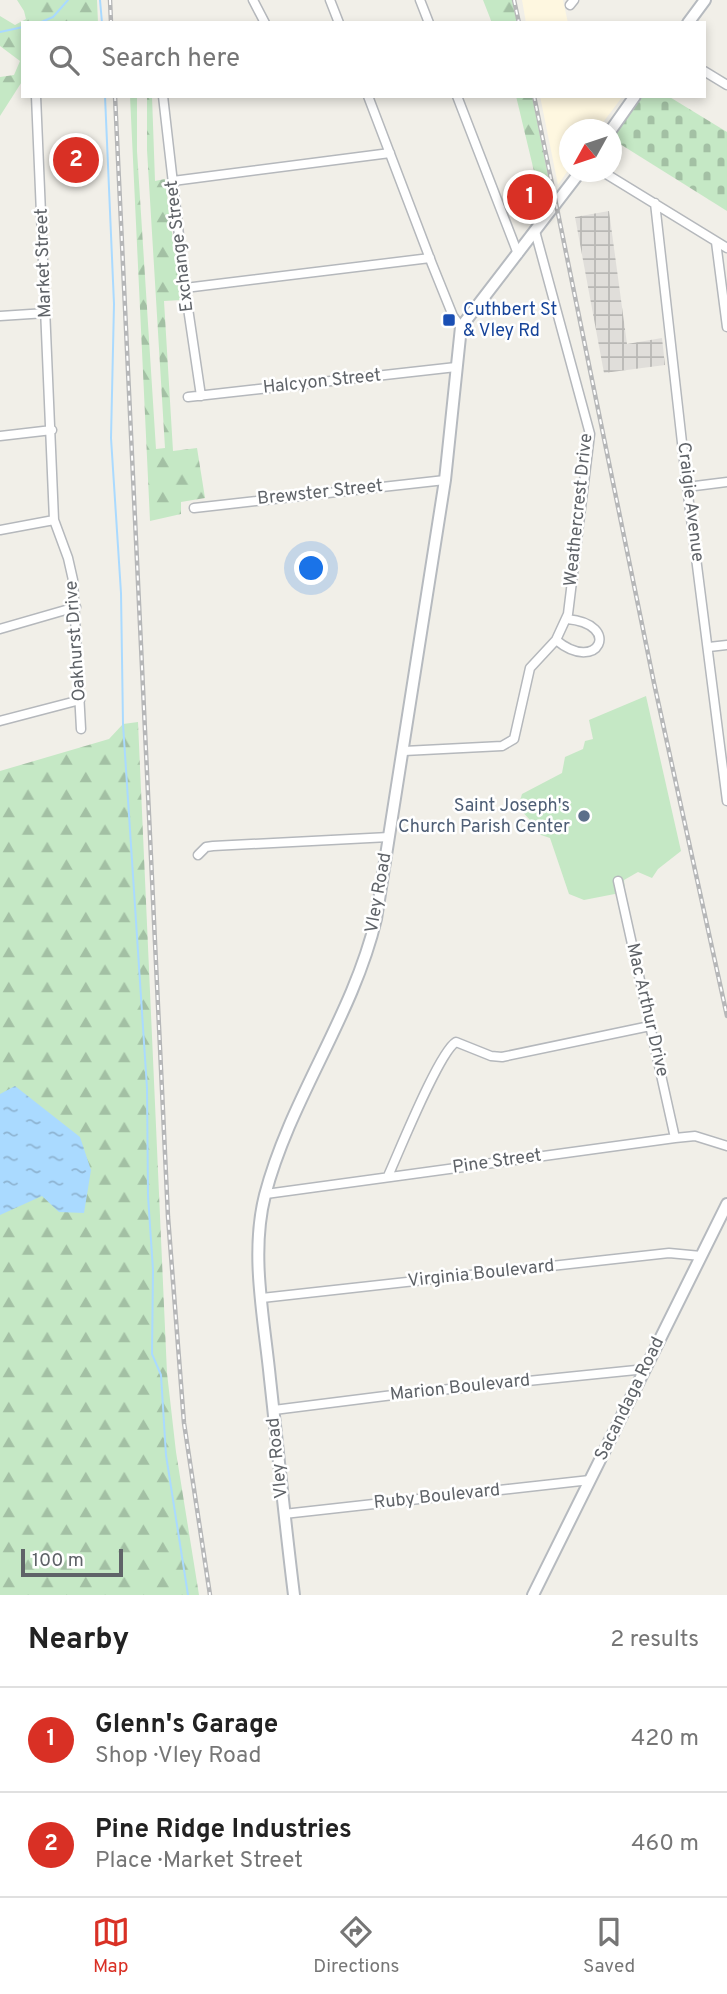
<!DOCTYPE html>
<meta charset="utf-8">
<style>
:root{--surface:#fff;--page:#f6f6f6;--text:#222;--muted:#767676;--line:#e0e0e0;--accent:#d93025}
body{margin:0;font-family:Overpass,sans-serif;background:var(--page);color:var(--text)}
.compass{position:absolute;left:559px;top:119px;width:63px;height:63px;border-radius:50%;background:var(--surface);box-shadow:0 4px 10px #0003;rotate:230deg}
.scale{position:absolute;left:21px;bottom:18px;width:102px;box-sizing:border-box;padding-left:7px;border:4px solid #5f6368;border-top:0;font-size:19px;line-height:24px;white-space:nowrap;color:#5f6368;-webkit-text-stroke:5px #fff;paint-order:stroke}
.you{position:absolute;left:312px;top:569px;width:24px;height:24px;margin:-18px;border:5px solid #fff;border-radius:50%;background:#1a73e8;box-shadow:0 0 0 10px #1a73e833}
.badge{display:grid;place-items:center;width:46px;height:46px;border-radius:50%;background:var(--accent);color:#fff;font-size:23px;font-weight:700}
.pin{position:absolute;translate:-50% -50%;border:4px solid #fff;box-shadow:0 2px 7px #0006}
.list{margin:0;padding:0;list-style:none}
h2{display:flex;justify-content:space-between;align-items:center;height:91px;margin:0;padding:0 28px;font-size:30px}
h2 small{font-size:23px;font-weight:400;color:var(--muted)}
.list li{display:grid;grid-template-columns:46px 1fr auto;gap:21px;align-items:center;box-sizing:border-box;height:105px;padding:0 28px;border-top:2px solid var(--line)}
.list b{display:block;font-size:26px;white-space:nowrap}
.list p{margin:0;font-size:23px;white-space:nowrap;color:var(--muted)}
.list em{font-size:23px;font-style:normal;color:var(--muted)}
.icon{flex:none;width:38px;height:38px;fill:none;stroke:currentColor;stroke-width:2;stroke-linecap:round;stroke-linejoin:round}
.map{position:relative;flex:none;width:727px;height:1595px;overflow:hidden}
.search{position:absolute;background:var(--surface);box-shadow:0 4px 10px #0003;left:21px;right:21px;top:21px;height:77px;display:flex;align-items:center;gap:18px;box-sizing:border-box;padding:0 24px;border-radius:0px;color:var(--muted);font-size:26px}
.sheet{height:301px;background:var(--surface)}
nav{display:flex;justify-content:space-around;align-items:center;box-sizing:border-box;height:98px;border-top:2px solid var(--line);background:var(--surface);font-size:19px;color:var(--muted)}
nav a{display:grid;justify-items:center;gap:4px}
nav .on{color:var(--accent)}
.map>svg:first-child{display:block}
</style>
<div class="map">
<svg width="727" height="1595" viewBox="0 0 727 1595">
<defs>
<pattern id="industrial-grid" width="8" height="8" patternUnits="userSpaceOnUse" patternTransform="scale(1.75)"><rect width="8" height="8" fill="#e0deda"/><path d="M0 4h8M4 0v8" fill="none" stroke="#b9b8b5"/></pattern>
<pattern id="forest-firs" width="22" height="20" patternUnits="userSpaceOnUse" patternTransform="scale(1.75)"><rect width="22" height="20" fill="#c5e8c5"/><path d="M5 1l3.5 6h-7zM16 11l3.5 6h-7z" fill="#a3c0a4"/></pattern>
<pattern id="cemetery-stones" width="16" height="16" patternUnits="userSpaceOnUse" patternTransform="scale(1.75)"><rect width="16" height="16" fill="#c5e8c5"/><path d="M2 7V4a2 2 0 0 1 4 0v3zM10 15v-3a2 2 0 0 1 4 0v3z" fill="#a3c0a4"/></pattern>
<pattern id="water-ripples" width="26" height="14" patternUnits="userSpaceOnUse" patternTransform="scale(1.75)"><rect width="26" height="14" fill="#aadaff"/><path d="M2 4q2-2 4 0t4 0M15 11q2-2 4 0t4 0" fill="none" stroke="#8eb4d2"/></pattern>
</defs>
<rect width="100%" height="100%" fill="#f1efe8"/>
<!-- commercial -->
<path fill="#fef7e0" d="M522,0H563L568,23H526Z
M540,96H623L598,129L570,130L569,169L558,185Z"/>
<!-- industrial -->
<path fill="url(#industrial-grid)" d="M609,211L627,344L662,338L665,365L604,373L575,217Z"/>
<!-- forest -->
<path fill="url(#forest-firs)" d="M17,0H97L98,23H23V80L0,116V77L14,75L20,61L0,46V16L15,25L26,19L24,11Z
M483,0H512L517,23H492Z
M130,96H137V151L156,449L165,448L147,150V96H152L155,181L165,179L181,300L164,301L173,451L197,448L205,498L181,502V514L150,521Z
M516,96H532L550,186L538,188Z
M138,722L167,1373L176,1452L199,1595H0V771L109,739L123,724Z"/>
<!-- cemetery -->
<path fill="url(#cemetery-stones)" d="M643,96H668L727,132V211L612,139Z"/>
<!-- park -->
<path fill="#c5e8c5" d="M646,696L681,851L658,869L652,878L638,872L624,880L625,892L584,900L569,894L550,838L538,834L530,820L518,807L522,794L562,773L565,757L583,749L585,741L593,739L589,720Z"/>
<!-- water -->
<path fill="url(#water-ripples)" d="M15,1086L80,1137L91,1170L84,1213L59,1212L42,1196L0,1215V1094Z"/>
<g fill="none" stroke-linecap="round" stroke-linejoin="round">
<!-- stream -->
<path stroke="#aadaff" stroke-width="2" d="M100,0L102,23
M39,23L53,17L68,0
M0,32L23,27
M105,96L114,304L111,438L121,593L123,724L147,1088L148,1196L153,1270L152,1354L161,1375L166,1455L188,1595"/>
<defs>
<path id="street" d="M253,0L265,23
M330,0L339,23
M420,0L429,23
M570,5L574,0
M704,71L727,85
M36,96L54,520L68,558L73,580L81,729
M163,96L185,288L201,396
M368,96L432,264L453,316L461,327
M457,96L518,254
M603,172L727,248
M173,181L390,153
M655,203L687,487L727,801
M716,242L727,327
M185,288L430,258
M0,316L46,313
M188,397L456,367
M0,436L52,430
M687,487L727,482
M194,508L445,480
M0,530L54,520
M0,629L76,607
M556,640C598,675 623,624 567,619
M709,647L727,645
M0,721L80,700
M404,751L502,746L514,739L530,668L556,640L568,614L590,434L535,231
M198,855L206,847L213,846L389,837
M618,881L675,1138
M388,1176C399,1152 439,1052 456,1042L491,1056L502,1057L650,1026
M266,1194L675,1138L695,1136L727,1146
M262,1298L669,1253L701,1256
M274,1410L401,1394L646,1369
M284,1514L590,1480"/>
<path id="secondary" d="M688,23L705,0
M611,130L635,96
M294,1595C285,1523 278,1451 270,1379C264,1318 250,1254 265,1195C290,1099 353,1016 376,919L445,480L461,327L580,172
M533,1595L727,1204"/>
</defs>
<!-- street casing -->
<use href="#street" stroke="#b5b8bc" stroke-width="11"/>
<!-- secondary casing -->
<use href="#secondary" stroke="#b6babf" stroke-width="14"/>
<!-- street -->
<use href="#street" stroke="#fff" stroke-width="8"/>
<!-- secondary -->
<use href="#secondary" stroke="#fff" stroke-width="10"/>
<defs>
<path id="rail" d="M110,0L111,23
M514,0L519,23
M115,96L168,1217L184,1423L210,1595
M534,96L654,683L727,1016"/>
</defs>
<!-- rail casing -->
<use href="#rail" stroke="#b6b7b8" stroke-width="4.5"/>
<!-- rail -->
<use href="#rail" stroke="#fff" stroke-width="2" stroke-dasharray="5" stroke-linecap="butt"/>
</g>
<!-- markers -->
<rect fill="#1a4fb4" stroke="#fff" stroke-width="2.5" x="442" y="313" width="14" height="14" rx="3.5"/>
<circle fill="#5c6f8a" stroke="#fff" stroke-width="2.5" cx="584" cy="816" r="7"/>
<g text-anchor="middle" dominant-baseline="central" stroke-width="5" stroke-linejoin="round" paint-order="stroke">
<!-- street labels -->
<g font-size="18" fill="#5f6368" stroke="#fff">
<text transform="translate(180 246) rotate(-97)">Exchange Street</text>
<text transform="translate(44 263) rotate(-92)">Market Street</text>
<text transform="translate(322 382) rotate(-6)">Halcyon Street</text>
<text transform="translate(320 493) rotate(-6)">Brewster Street</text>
<text transform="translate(690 502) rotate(83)">Craigie Avenue</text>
<text transform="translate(579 510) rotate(-84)">Weathercrest Drive</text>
<text transform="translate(76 641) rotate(-94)">Oakhurst Drive</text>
<text transform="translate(379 893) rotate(-80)">Vley Road</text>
<text transform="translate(647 1010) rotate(77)">Mac Arthur Drive</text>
<text transform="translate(497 1162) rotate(-8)">Pine Street</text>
<text transform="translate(481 1274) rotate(-6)">Virginia Boulevard</text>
<text transform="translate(460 1388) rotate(-6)">Marion Boulevard</text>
<text transform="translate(630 1399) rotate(-64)">Sacandaga Road</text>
<text transform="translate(278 1458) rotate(-96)">Vley Road</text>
<text transform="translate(437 1497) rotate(-6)">Ruby Boulevard</text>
</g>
<!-- transit labels -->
<g font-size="18" fill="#164399" stroke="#fff" text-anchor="start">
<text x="463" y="310">Cuthbert St<tspan x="463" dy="21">&amp; Vley Rd</tspan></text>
</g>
<!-- service labels -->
<g font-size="18" fill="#4e5e75" stroke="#fff" text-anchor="end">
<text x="570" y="806">Saint Joseph's<tspan x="570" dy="21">Church Parish Center</tspan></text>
</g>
</g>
</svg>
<svg class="compass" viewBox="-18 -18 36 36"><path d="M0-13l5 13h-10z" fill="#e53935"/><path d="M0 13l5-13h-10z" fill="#767676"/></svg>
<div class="scale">100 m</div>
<div class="you"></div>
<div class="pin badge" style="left:530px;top:197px">1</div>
<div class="pin badge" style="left:76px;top:160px">2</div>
<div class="search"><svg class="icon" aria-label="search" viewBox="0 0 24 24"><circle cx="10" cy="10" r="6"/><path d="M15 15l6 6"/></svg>Search here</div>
</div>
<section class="sheet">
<h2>Nearby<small>2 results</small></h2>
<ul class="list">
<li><span class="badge">1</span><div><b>Glenn's Garage</b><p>Shop · Vley Road</p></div><em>420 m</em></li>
<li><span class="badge">2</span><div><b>Pine Ridge Industries</b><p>Place · Market Street</p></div><em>460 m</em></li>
</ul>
</section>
<nav>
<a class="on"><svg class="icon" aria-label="map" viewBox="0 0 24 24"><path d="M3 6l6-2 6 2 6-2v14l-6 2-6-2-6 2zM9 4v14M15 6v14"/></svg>Map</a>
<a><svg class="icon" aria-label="directions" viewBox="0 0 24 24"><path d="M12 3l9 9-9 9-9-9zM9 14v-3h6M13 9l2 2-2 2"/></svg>Directions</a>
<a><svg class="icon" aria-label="saved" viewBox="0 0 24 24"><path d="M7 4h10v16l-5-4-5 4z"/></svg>Saved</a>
</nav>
